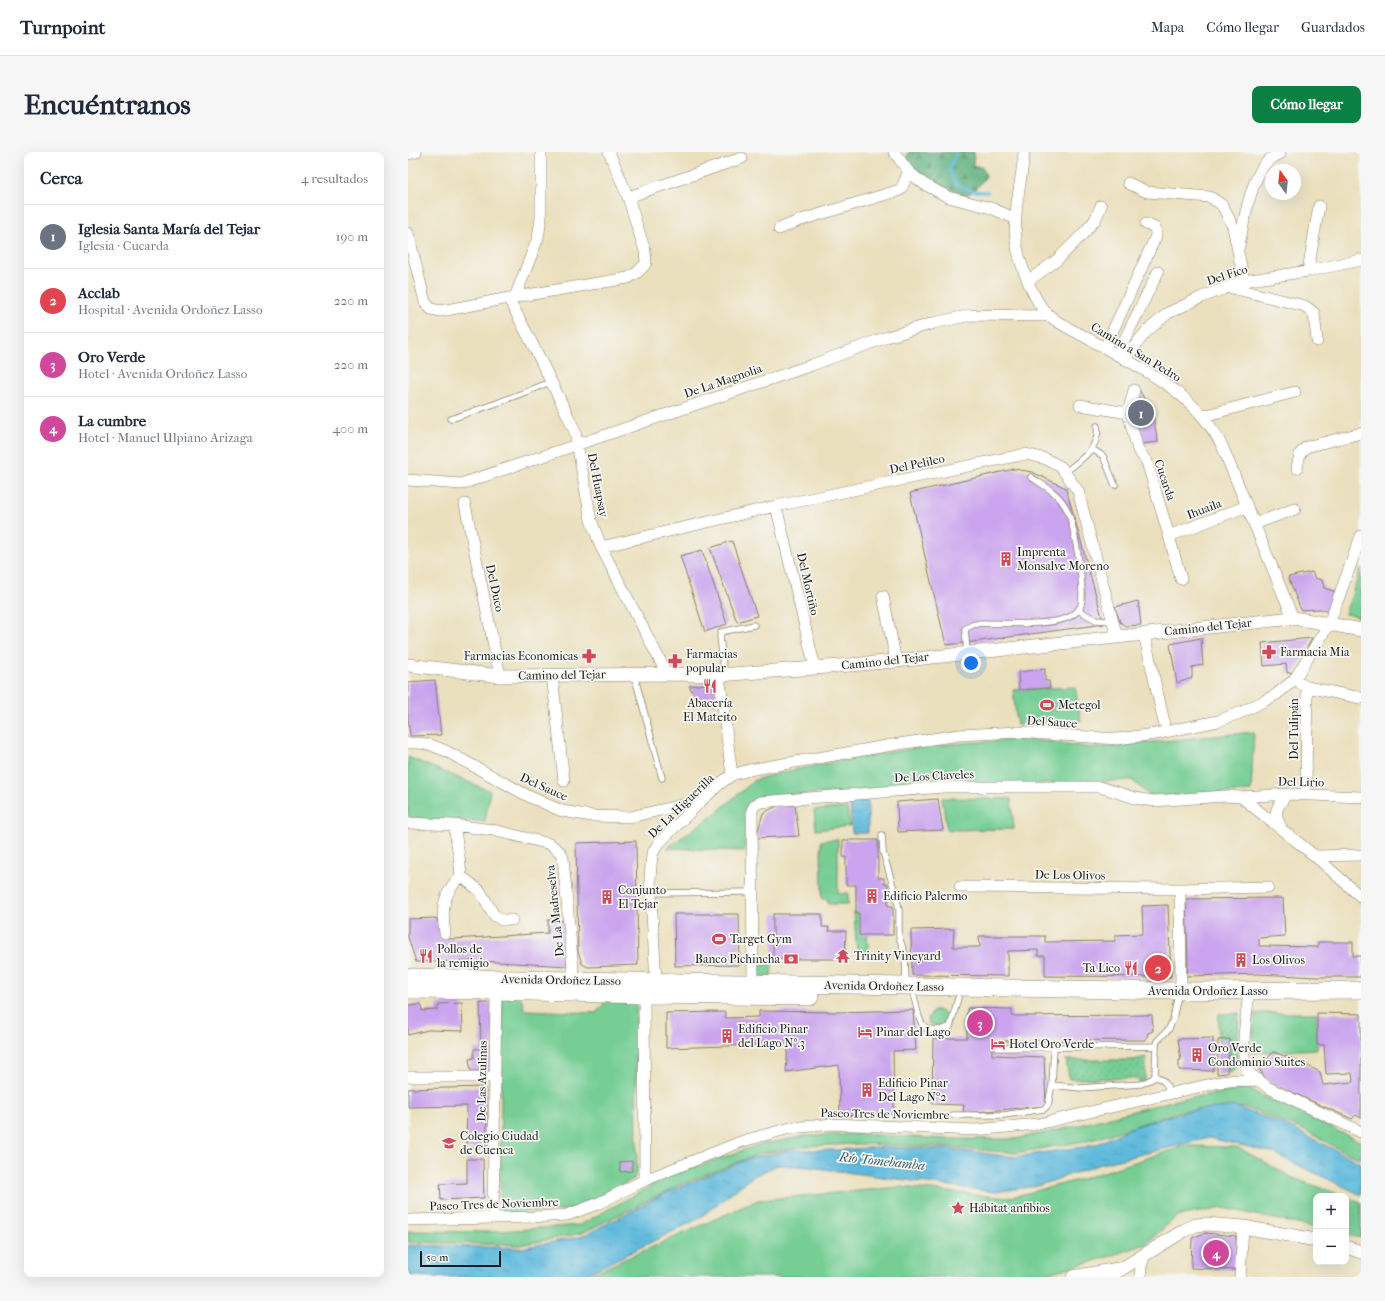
<!DOCTYPE html>
<html lang="es">
<meta charset="utf-8">
<style>
:root{--surface:#fff;--page:#f6f6f7;--text:#1f2937;--muted:#747a83;--line:#e0e1e3;--accent:#0b8043}
body{margin:0;font-family:"IM FELL French Canon",serif;background:var(--page);color:var(--text)}
.controls{position:absolute;right:12px;bottom:12px;display:grid;overflow:hidden;border-radius:8px;box-shadow:0 4px 16px #0002}
.controls button{width:36px;height:36px;display:grid;place-items:center;padding:0;border:0;border-bottom:1px solid var(--line);background:var(--surface);color:var(--text);font:20px sans-serif}
.compass{position:absolute;left:857px;top:12px;width:36px;height:36px;border-radius:50%;background:var(--surface);box-shadow:0 4px 16px #0002;rotate:345deg}
.scale{position:absolute;left:12px;bottom:10px;width:81px;box-sizing:border-box;padding-left:4px;border:2px solid #1c1c1c;border-top:0;font-size:11px;line-height:14px;white-space:nowrap;color:#1c1c1c;-webkit-text-stroke:3px #f6f6f2;paint-order:stroke}
.you{position:absolute;left:563px;top:511px;width:14px;height:14px;margin:-10px;border:3px solid #fff;border-radius:50%;background:#1a73e8;box-shadow:0 0 0 6px #1a73e833}
.badge{display:grid;place-items:center;width:26px;height:26px;border-radius:50%;background:var(--accent);color:#fff;font-size:13px;font-weight:700}
.pin{position:absolute;translate:-50% -50%;border:2px solid #fff;box-shadow:0 1px 4px #0006}
.list{margin:0;padding:0;list-style:none}
h2{display:flex;justify-content:space-between;align-items:center;height:52px;margin:0;padding:0 16px;font-size:17px}
h2 small{font-size:13px;font-weight:400;color:var(--muted)}
.list li{display:grid;grid-template-columns:26px 1fr auto;gap:12px;align-items:center;box-sizing:border-box;height:64px;padding:0 16px;border-top:1px solid var(--line)}
.list b{display:block;font-size:15px;white-space:nowrap}
.list p{margin:0;font-size:13px;white-space:nowrap;color:var(--muted)}
.list em{font-size:13px;font-style:normal;color:var(--muted)}
.map{position:relative;flex:none;width:953px;height:1125px;overflow:hidden;border-radius:8px}
header{display:flex;align-items:center;gap:24px;box-sizing:border-box;height:56px;padding:0 20px;background:var(--surface);border-bottom:1px solid var(--line)}
header strong{font-size:19px}
nav{display:flex;gap:22px;margin-inline-start:auto;font-size:14px}
.intro{display:flex;align-items:center;justify-content:space-between;box-sizing:border-box;height:96px;padding:0 24px}
h1{margin:0;font-size:28px}
.button{padding:10px 18px;border-radius:8px;background:var(--accent);color:#fff;font-size:14px;font-weight:700}
main{display:flex;gap:24px;padding:0 24px}
aside{flex:1;background:var(--surface);border-radius:8px;box-shadow:0 4px 16px #0002}
.map>svg:first-child{display:block}
</style>
<header>
<strong>Turnpoint</strong>
<nav><a>Mapa</a><a>Cómo llegar</a><a>Guardados</a></nav>
</header>
<div class="intro"><h1>Encuéntranos</h1><a class="button">Cómo llegar</a></div>
<main>
<aside>
<h2>Cerca<small>4 resultados</small></h2>
<ul class="list">
<li><span class="badge" style="background:#6b7280">1</span><div><b>Iglesia Santa María del Tejar</b><p>Iglesia · Cucarda</p></div><em>190 m</em></li>
<li><span class="badge" style="background:#e0444e">2</span><div><b>Acclab</b><p>Hospital · Avenida Ordoñez Lasso</p></div><em>220 m</em></li>
<li><span class="badge" style="background:#d1479c">3</span><div><b>Oro Verde</b><p>Hotel · Avenida Ordoñez Lasso</p></div><em>220 m</em></li>
<li><span class="badge" style="background:#d1479c">4</span><div><b>La cumbre</b><p>Hotel · Manuel Ulpiano Arizaga</p></div><em>400 m</em></li>
</ul>
</aside>
<div class="map">
<svg width="953" height="1125" viewBox="0 0 953 1125">
<defs>
<pattern id="forest-firs" width="22" height="20" patternUnits="userSpaceOnUse"><rect width="22" height="20" fill="#60b17e"/><path d="M5 1l3.5 6h-7zM16 11l3.5 6h-7z" fill="#4e8f66"/></pattern>
<pattern id="garden-dots" width="8" height="8" patternUnits="userSpaceOnUse"><rect width="8" height="8" fill="#76ce94"/><path d="M2 2h.1M6 6h.1" fill="none" stroke="#66b07f" stroke-width="1.8" stroke-linecap="round"/></pattern>
<pattern id="water-ripples" width="26" height="14" patternUnits="userSpaceOnUse"><rect width="26" height="14" fill="#5fbadd"/><path d="M2 4q2-2 4 0t4 0M15 11q2-2 4 0t4 0" fill="none" stroke="#529fbd"/></pattern>
</defs>
<rect width="100%" height="100%" fill="#f6f6f2"/>
<filter id="ink" filterUnits="userSpaceOnUse"><feTurbulence type="fractalNoise" baseFrequency=".025" numOctaves="2"/><feDisplacementMap in="SourceGraphic" scale="8" xChannelSelector="R" yChannelSelector="G"/><feConvolveMatrix kernelMatrix="1 2 1 2 8 2 1 2 1" color-interpolation-filters="sRGB"/></filter>
<filter id="wash" filterUnits="userSpaceOnUse"><feTurbulence type="fractalNoise" baseFrequency=".012" numOctaves="4" result="noise"/><feDisplacementMap in="SourceGraphic" scale="16" xChannelSelector="R" yChannelSelector="G"/><feGaussianBlur stdDeviation="0.9" result="paint"/><feColorMatrix in="noise" values="0 0 0 0 0 0 0 0 0 0 0 0 0 0 0 0 0 1.4 0 .05"/><feComposite in="paint" operator="in"/></filter>
<g filter="url(#wash)">
<rect width="100%" height="100%" fill="#ebe0bd"/>
<!-- green -->
<path fill="#76ce94" stroke="#497558" d="M953,416V465L937,462Z
M667,535L673,569L609,573L605,538Z
M846,580L843,639L744,646L724,628L353,644L345,649L338,657L337,699L259,696L308,661L347,628L367,622L450,605L528,593L612,587L652,591L684,596Z
M0,605L82,639L77,669L0,668Z
M534,646L603,647L606,677L539,678Z
M439,656L442,674L408,678L406,658Z
M430,687V742L440,741V752H420V747H414L413,689Z
M446,760H458L460,800L449,801Z
M364,812L363,826L353,825L349,822L348,813Z
M94,844L113,846L117,858L188,861L198,849L228,850L229,1020L226,1027L162,1058L92,1061Z
M526,858L532,859L538,863V866L534,874L521,872L520,866Z
M847,861H909V897L843,901Z
M840,937L953,990V1007L940,1002L898,979L836,955L773,959L684,988L607,1001L540,995L451,992L398,994L350,1002L272,1033L174,1081L112,1093L0,1090V1079L80,1080L172,1073L261,1024L350,993L397,984L449,982L540,987H607L668,974L771,947Z
M776,994L829,995L885,1026L936,1044H908V1076L815,1056L769,1064L738,1092L694,1107L624,1125H177L350,1048L493,1035L600,1046L674,1027Z
M938,1045L953,1050V1086L938,1083Z"/>
<!-- forest -->
<path fill="url(#forest-firs)" stroke="#3e664d" d="M501,0H566L565,13L575,16L578,24L569,36L558,44L523,29L511,22L498,6Z"/>
<!-- garden -->
<path fill="url(#garden-dots)" stroke="#497558" d="M831,861L829,911L824,920L819,921L822,888H810L811,862Z
M738,905L737,932L733,933L729,926L661,927L658,908H725Z"/>
<!-- water -->
<path fill="url(#water-ripples)" stroke="#3e6b7c" d="M460,649V681H444L442,650Z
M826,954L875,972L953,1011V1043L863,1000L801,986L693,1012L629,1034L587,1040L400,1015L369,1013L344,1025L290,1067L173,1125H24L0,1123V1093L113,1096L175,1084L260,1040L343,1006L382,998H430L473,995L541,997L606,1005L687,993L725,975L779,959Z"/>
<g fill="none" stroke-linecap="round" stroke-linejoin="round">
<!-- stream -->
<path stroke="#5fbadd" stroke-width="3" d="M549,0L541,18L549,33L565,39L580,40"/>
</g>
<g id="blocks">
<!-- building -->
<path fill="#caa4ee" d="M731,237L745,264L750,290L733,292L725,260Z
M606,317L624,320L658,336L696,472L565,490L538,493L502,341Z
M324,389L349,464L329,470L302,396Z
M294,398L319,472L297,480L272,404Z
M904,420L907,426L914,428L916,436L928,440L921,460L912,457L893,458L880,425Z
M730,449L733,473L717,474L712,470L707,455Z
M793,486L795,513L784,515V526L769,531L762,492Z
M904,486L887,520L879,521L878,512L856,514L854,491Z
M637,517V529H641L642,536L611,538L610,520Z
M27,528L33,583L2,584L0,565V530Z
M307,531L309,551L292,553L281,534Z
M530,647L535,678L490,680L489,650Z
M371,653H387L391,684L348,686L355,661Z
M435,688H470V726H476V732H480V754H485V783H451V761H448V733H438V705H435Z
M228,689L230,813L180,815L174,812L170,799L168,691Z
M875,746L877,784L851,786V794L910,795V790H945V804H953V825H909L850,822L779,824L780,811L778,747Z
M760,753L763,825L637,824V804H630V798L600,799V824L504,823L503,778L546,777L545,795H572L571,784H637V790L707,789V783L735,782L734,754Z
M266,762H331L332,813L267,814Z
M365,762H414V775H421L420,779H438L437,807H365Z
M28,766L37,786L46,787L140,781V768L159,769V814L72,809L8,810L0,785V767Z
M54,851L55,879L20,878L0,883V853L13,852L14,859L29,858L30,852Z
M72,851H85L84,919H63L61,907L66,906V897H73Z
M559,856L604,857V864L744,863L745,879L740,881L738,888L584,889V903L636,905L638,954L555,961L556,953L524,952L525,886H559Z
M505,858L508,898L485,899L486,962L432,964L431,913L378,920L380,892L258,896V861L317,860V866L351,865V859L429,860Z
M909,861L953,862V966L948,963L944,967L859,929L851,917L865,900L886,907L912,920L915,933L945,930L944,921L918,922L916,893H909Z
M805,886V919L771,918V908H773L770,887Z
M822,887L819,921L809,922L810,888Z
M78,935L79,996H58L59,954L0,955V937Z
M59,1007H75L76,1046L33,1048L32,1032L59,1031Z
M224,1009V1019L212,1020V1010Z
M797,1081L828,1084V1118L783,1116L784,1086Z"/>
</g>
</g>
<g filter="url(#ink)">
<use href="#blocks" fill-opacity="0" stroke="#847e6c" stroke-width="1"/>
<g fill="none" stroke-linecap="round" stroke-linejoin="round">
<defs>
<path id="service" d="M43,267L89,251L143,230
M684,297L695,304L707,333
M657,320C672,309 693,295 689,274
M670,458L688,468L705,469
M559,501L557,477L564,473L573,471C594,471 651,475 666,462C669,460 673,455 673,453C677,437 666,367 657,354C649,340 636,334 623,325
M226,522L254,626
M316,522L312,484L313,480L346,473
M474,683L475,700L488,744L491,757V785L497,802L498,832
M243,741L344,740
M506,845L511,865L514,872L519,877L532,878L542,875L550,846
M590,896L748,894
M747,924C756,928 759,931 761,941
M644,933L672,936L733,932L744,927L747,924L748,894L749,889L761,877L765,867L769,848
M544,963H596L636,957L640,953L644,933L646,895"/>
<path id="minor" d="M486,0L501,20L516,32L540,45L583,56L608,67
M616,0C614,29 605,58 608,88C610,108 626,152 642,164C652,173 667,179 679,186C730,215 789,240 815,296L885,466
M0,2L8,0
M720,31L739,40L802,45L814,53L825,75L836,129
M220,45L334,6
M371,77L390,69L492,38C496,33 497,26 501,20
M0,81L17,150L23,157L33,159L107,145L130,86L133,66V0
M831,94C835,72 843,26 859,10C862,6 867,4 872,2
M900,119L911,54
M620,129L649,108L674,83L687,68L693,54
M820,135L897,154L906,161L909,189
M107,145L220,126L230,120L238,111L237,99L220,45L201,0
M101,147L129,201L161,266L167,280L183,368L193,395L259,522
M697,196L748,84V79L747,76L738,72
M709,203L750,120
M716,207L738,180L760,161L794,145L836,129L900,119L953,108
M726,238L720,261L730,298L739,310L761,384L773,427
M672,253L720,261
M795,264L887,240
M889,316L892,302L898,295L953,281
M0,328L53,332L404,213L479,185L526,171L563,163L641,164
M57,352L92,524
M368,354L407,516
M846,372L887,357
M761,384L839,354
M193,395L368,354L618,302L638,307L653,315L670,339L709,485
M475,444L488,509
M736,482L756,570
M144,523L156,629
M311,523L324,623
M893,532L899,535L953,546
M0,591H11L23,593L38,599L122,645L154,659L184,664L222,665L292,649
M898,642L899,535
M833,645L907,704L953,745
M0,671L46,673L85,678L142,692L152,700L155,706L166,828
M873,675C865,659 868,656 879,642
M907,704L953,703
M53,724L72,739L86,763L94,768H104
M552,735L772,737L860,735
M772,737L773,839
M37,781C33,757 35,741 53,724L51,704L46,673
M248,830L242,727L244,702L250,692L293,649L314,630L324,623L341,618L484,593L551,583L610,580L709,587L747,582L810,569L834,560L854,550L869,542L886,528L921,472L953,384
M345,832L344,658L347,653L352,650L536,635H692L727,646L745,649L817,644L833,645L879,642L953,645
M236,843L237,1028
M840,849C838,865 831,910 841,921C844,924 848,926 851,928
M0,925H87
M85,1066L88,839
M0,1068L127,1065L159,1063L189,1052L237,1028L335,989L382,976L425,972L567,978L630,972L812,930L829,928L852,929L859,935L953,980
M732,1125L733,1115L737,1102
M832,1125L835,1075"/>
<path id="tertiary" d="M0,513L92,524L259,522L311,523L407,516L488,509L885,466L921,472L953,478
M938,1095L953,1100
M665,1125L710,1117
M700,1125L777,1078L788,1073L799,1072L835,1075L908,1088"/>
<path id="primary" d="M0,825L773,839L953,838
M0,838L88,839L236,843L402,845"/>
</defs>
<!-- service casing -->
<use href="#service" stroke="#847e6c" stroke-width="7"/>
<!-- minor casing -->
<use href="#minor" stroke="#847e6c" stroke-width="12"/>
<!-- tertiary casing -->
<use href="#tertiary" stroke="#847e6c" stroke-width="14"/>
<!-- primary casing -->
<use href="#primary" stroke="#847e6c" stroke-width="18"/>
<!-- service -->
<use href="#service" stroke="#fff" stroke-width="5.5"/>
<!-- minor -->
<use href="#minor" stroke="#fff" stroke-width="11"/>
<!-- tertiary -->
<use href="#tertiary" stroke="#fff" stroke-width="13"/>
<!-- primary -->
<use href="#primary" stroke="#fff" stroke-width="17"/>
</g>
</g>
<!-- icons -->
<defs>
<symbol id="building-bare" viewBox="-9 -9 18 18"><path d="M-4-6H4V6H1V3H-1V6H-4ZM-2.5-4.3h1.7v1.8h-1.7ZM.8-4.3h1.7v1.8H.8ZM-2.5-1h1.7V.8h-1.7ZM.8-1h1.7V.8H.8Z" fill="#d1495b" stroke="#f6f6f2" stroke-width="2.5" paint-order="stroke"/></symbol>
<symbol id="pharmacy-bare" viewBox="-9 -9 18 18"><path d="M-2-6h4v4h4v4h-4v4h-4v-4h-4v-4h4Z" fill="#d1495b" stroke="#f6f6f2" stroke-width="2.5" paint-order="stroke"/></symbol>
<symbol id="restaurant-bare" viewBox="-9 -9 18 18"><path d="M-5-6h1v4h1v-4h1v4h1v-4h1v5L-1.5 .5V6h-2V.5L-5-1ZM5-6V6H3V1.5H1.5Q1.5-4 5-6Z" fill="#d1495b" stroke="#f6f6f2" stroke-width="2.5" paint-order="stroke"/></symbol>
<symbol id="stadium-bare" viewBox="-9 -9 18 18"><path d="M0-5a6.5 5 0 1 0 0 10a6.5 5 0 1 0 0-10ZM-3.5-1.8h7v3.6h-7Z" fill="#d1495b" stroke="#f6f6f2" stroke-width="2.5" paint-order="stroke"/></symbol>
<symbol id="temple-bare" viewBox="-9 -9 18 18"><path d="M0-6L5-2H3V0L6.5 2.5H4V6H1.5V3h-3V6H-4V2.5H-6.5L-3 0V-2H-5Z" fill="#d1495b" stroke="#f6f6f2" stroke-width="2.5" paint-order="stroke"/></symbol>
<symbol id="bank-bare" viewBox="-9 -9 18 18"><path d="M-6-4H6V4H-6ZM0-2.3a2.3 2.3 0 1 0 0 4.6a2.3 2.3 0 1 0 0-4.6Z" fill="#d1495b" stroke="#f6f6f2" stroke-width="2.5" paint-order="stroke"/></symbol>
<symbol id="hotel-bare" viewBox="-9 -9 18 18"><path d="M-6-4.5h1.5V1H6V5H4.5V3h-9V5H-6ZM-4 0a1.8 1.8 0 1 1 3.6 0ZM.5 0V-2.5h3Q6-2.5 6 0Z" fill="#d1495b" stroke="#f6f6f2" stroke-width="2.5" paint-order="stroke"/></symbol>
<symbol id="school-bare" viewBox="-9 -9 18 18"><path d="M0-5L7-2L0 1L-7-2ZM-4 1L0 2.5L4 1V4Q0 6-4 4Z" fill="#d1495b" stroke="#f6f6f2" stroke-width="2.5" paint-order="stroke"/></symbol>
<symbol id="sight-bare" viewBox="-9 -9 18 18"><path d="M0-6L1.8-2.2L6-1.7L2.9 1.2L3.7 5.4L0 3.3L-3.7 5.4L-2.9 1.2L-6-1.7L-1.8-2.2Z" fill="#d1495b" stroke="#f6f6f2" stroke-width="2.5" paint-order="stroke"/></symbol>
</defs>
<g fill-rule="evenodd">
<use href="#building-bare" x="588" y="397" width="20" height="20"/>
<use href="#pharmacy-bare" x="851" y="490" width="20" height="20"/>
<use href="#pharmacy-bare" x="171" y="494" width="20" height="20"/>
<use href="#pharmacy-bare" x="257" y="499" width="20" height="20"/>
<use href="#restaurant-bare" x="292" y="524" width="20" height="20"/>
<use href="#stadium-bare" x="629" y="543" width="20" height="20"/>
<use href="#building-bare" x="454" y="734" width="20" height="20"/>
<use href="#building-bare" x="189" y="735" width="20" height="20"/>
<use href="#stadium-bare" x="301" y="777" width="20" height="20"/>
<use href="#restaurant-bare" x="8" y="794" width="20" height="20"/>
<use href="#temple-bare" x="425" y="794" width="20" height="20"/>
<use href="#bank-bare" x="373" y="797" width="20" height="20"/>
<use href="#building-bare" x="823" y="798" width="20" height="20"/>
<use href="#restaurant-bare" x="713" y="806" width="20" height="20"/>
<use href="#hotel-bare" x="447" y="870" width="20" height="20"/>
<use href="#building-bare" x="309" y="874" width="20" height="20"/>
<use href="#hotel-bare" x="580" y="882" width="20" height="20"/>
<use href="#building-bare" x="779" y="893" width="20" height="20"/>
<use href="#building-bare" x="449" y="928" width="20" height="20"/>
<use href="#school-bare" x="31" y="981" width="20" height="20"/>
<use href="#sight-bare" x="540" y="1046" width="20" height="20"/>
</g>
<g text-anchor="middle" dominant-baseline="central" stroke-width="3.5" stroke-linejoin="round" paint-order="stroke">
<!-- street labels -->
<g font-size="12" fill="#1c1c1c" stroke="#f6f6f2">
<text transform="translate(819 123) rotate(-18)">Del Fico</text>
<text transform="translate(728 200) rotate(31)">Camino a San Pedro</text>
<text transform="translate(315 229) rotate(-19)">De La Magnolia</text>
<text transform="translate(509 312) rotate(-12)">Del Pelileo</text>
<text transform="translate(757 328) rotate(71)">Cucarda</text>
<text transform="translate(190 333) rotate(79)">Del Huapsay</text>
<text transform="translate(796 357) rotate(-21)">Ihuaila</text>
<text transform="translate(400 432) rotate(77)">Del Mortiño</text>
<text transform="translate(87 436) rotate(78)">Del Duco</text>
<text transform="translate(800 475) rotate(-6)">Camino del Tejar</text>
<text transform="translate(477 509) rotate(-6)">Camino del Tejar</text>
<text transform="translate(154 523) rotate(-1)">Camino del Tejar</text>
<text transform="translate(644 570) rotate(4)">Del Sauce</text>
<text transform="translate(886 577) rotate(-90)">Del Tulipán</text>
<text transform="translate(526 624) rotate(-3)">De Los Claveles</text>
<text transform="translate(893 630) rotate(1)">Del Lirio</text>
<text transform="translate(136 635) rotate(24)">Del Sauce</text>
<text transform="translate(273 654) rotate(-44)">De La Higuerilla</text>
<text transform="translate(662 723) rotate(1)">De Los Olivos</text>
<text transform="translate(147 759) rotate(-96)">De La Madreselva</text>
<text transform="translate(153 828) rotate(1)">Avenida Ordoñez Lasso</text>
<text transform="translate(476 834) rotate(1)">Avenida Ordoñez Lasso</text>
<text x="800" y="839">Avenida Ordoñez Lasso</text>
<text transform="translate(74 929) rotate(-89)">De Las Azulinas</text>
<text transform="translate(477 962) rotate(1)">Paseo Tres de Noviembre</text>
<text transform="translate(86 1052) rotate(-2)">Paseo Tres de Noviembre</text>
</g>
<!-- poi labels -->
<g font-size="12" fill="#1c1c1c" stroke="#f6f6f2" text-anchor="start">
<text x="609" y="400">Imprenta<tspan x="609" dy="14">Monsalve Moreno</tspan></text>
<text x="872" y="500">Farmacia Mia</text>
<text x="278" y="502">Farmacias<tspan x="278" dy="14">popular</tspan></text>
<text x="170" y="504" text-anchor="end">Farmacias Economicas</text>
<text x="302" y="551" text-anchor="middle">Abacería<tspan x="302" dy="14">El Mateito</tspan></text>
<text x="650" y="553">Metegol</text>
<text x="210" y="738">Conjunto<tspan x="210" dy="14">El Tejar</tspan></text>
<text x="475" y="744">Edificio Palermo</text>
<text x="322" y="787">Target Gym</text>
<text x="29" y="797">Pollos de<tspan x="29" dy="14">la remigio</tspan></text>
<text x="446" y="804">Trinity Vineyard</text>
<text x="372" y="807" text-anchor="end">Banco Pichincha</text>
<text x="844" y="808">Los Olivos</text>
<text x="712" y="816" text-anchor="end">Ta Lico</text>
<text x="330" y="877">Edificio Pinar<tspan x="330" dy="14">del Lago Nº.3</tspan></text>
<text x="468" y="880">Pinar del Lago</text>
<text x="601" y="892">Hotel Oro Verde</text>
<text x="800" y="896">Oro Verde<tspan x="800" dy="14">Condominio Suites</tspan></text>
<text x="470" y="931">Edificio Pinar<tspan x="470" dy="14">Del Lago N°2</tspan></text>
<text x="52" y="984">Colegio Ciudad<tspan x="52" dy="14">de Cuenca</tspan></text>
<text x="561" y="1056">Hábitat anfibios</text>
</g>
<!-- water labels -->
<g font-size="13" font-style="italic" fill="#375b69" stroke="#f6f6f2">
<text transform="translate(474 1009) rotate(6)">Río Tomebamba</text>
</g>
</g>
</svg>
<div class="controls">
<button>+</button>
<button>−</button>
</div>
<svg class="compass" viewBox="-18 -18 36 36"><path d="M0-13l5 13h-10z" fill="#e53935"/><path d="M0 13l5-13h-10z" fill="#747a83"/></svg>
<div class="scale">50 m</div>
<div class="you"></div>
<div class="pin badge" style="left:733px;top:261px;background:#6b7280">1</div>
<div class="pin badge" style="left:750px;top:816px;background:#e0444e">2</div>
<div class="pin badge" style="left:572px;top:871px;background:#d1479c">3</div>
<div class="pin badge" style="left:808px;top:1101px;background:#d1479c">4</div>
</div>
</main>
